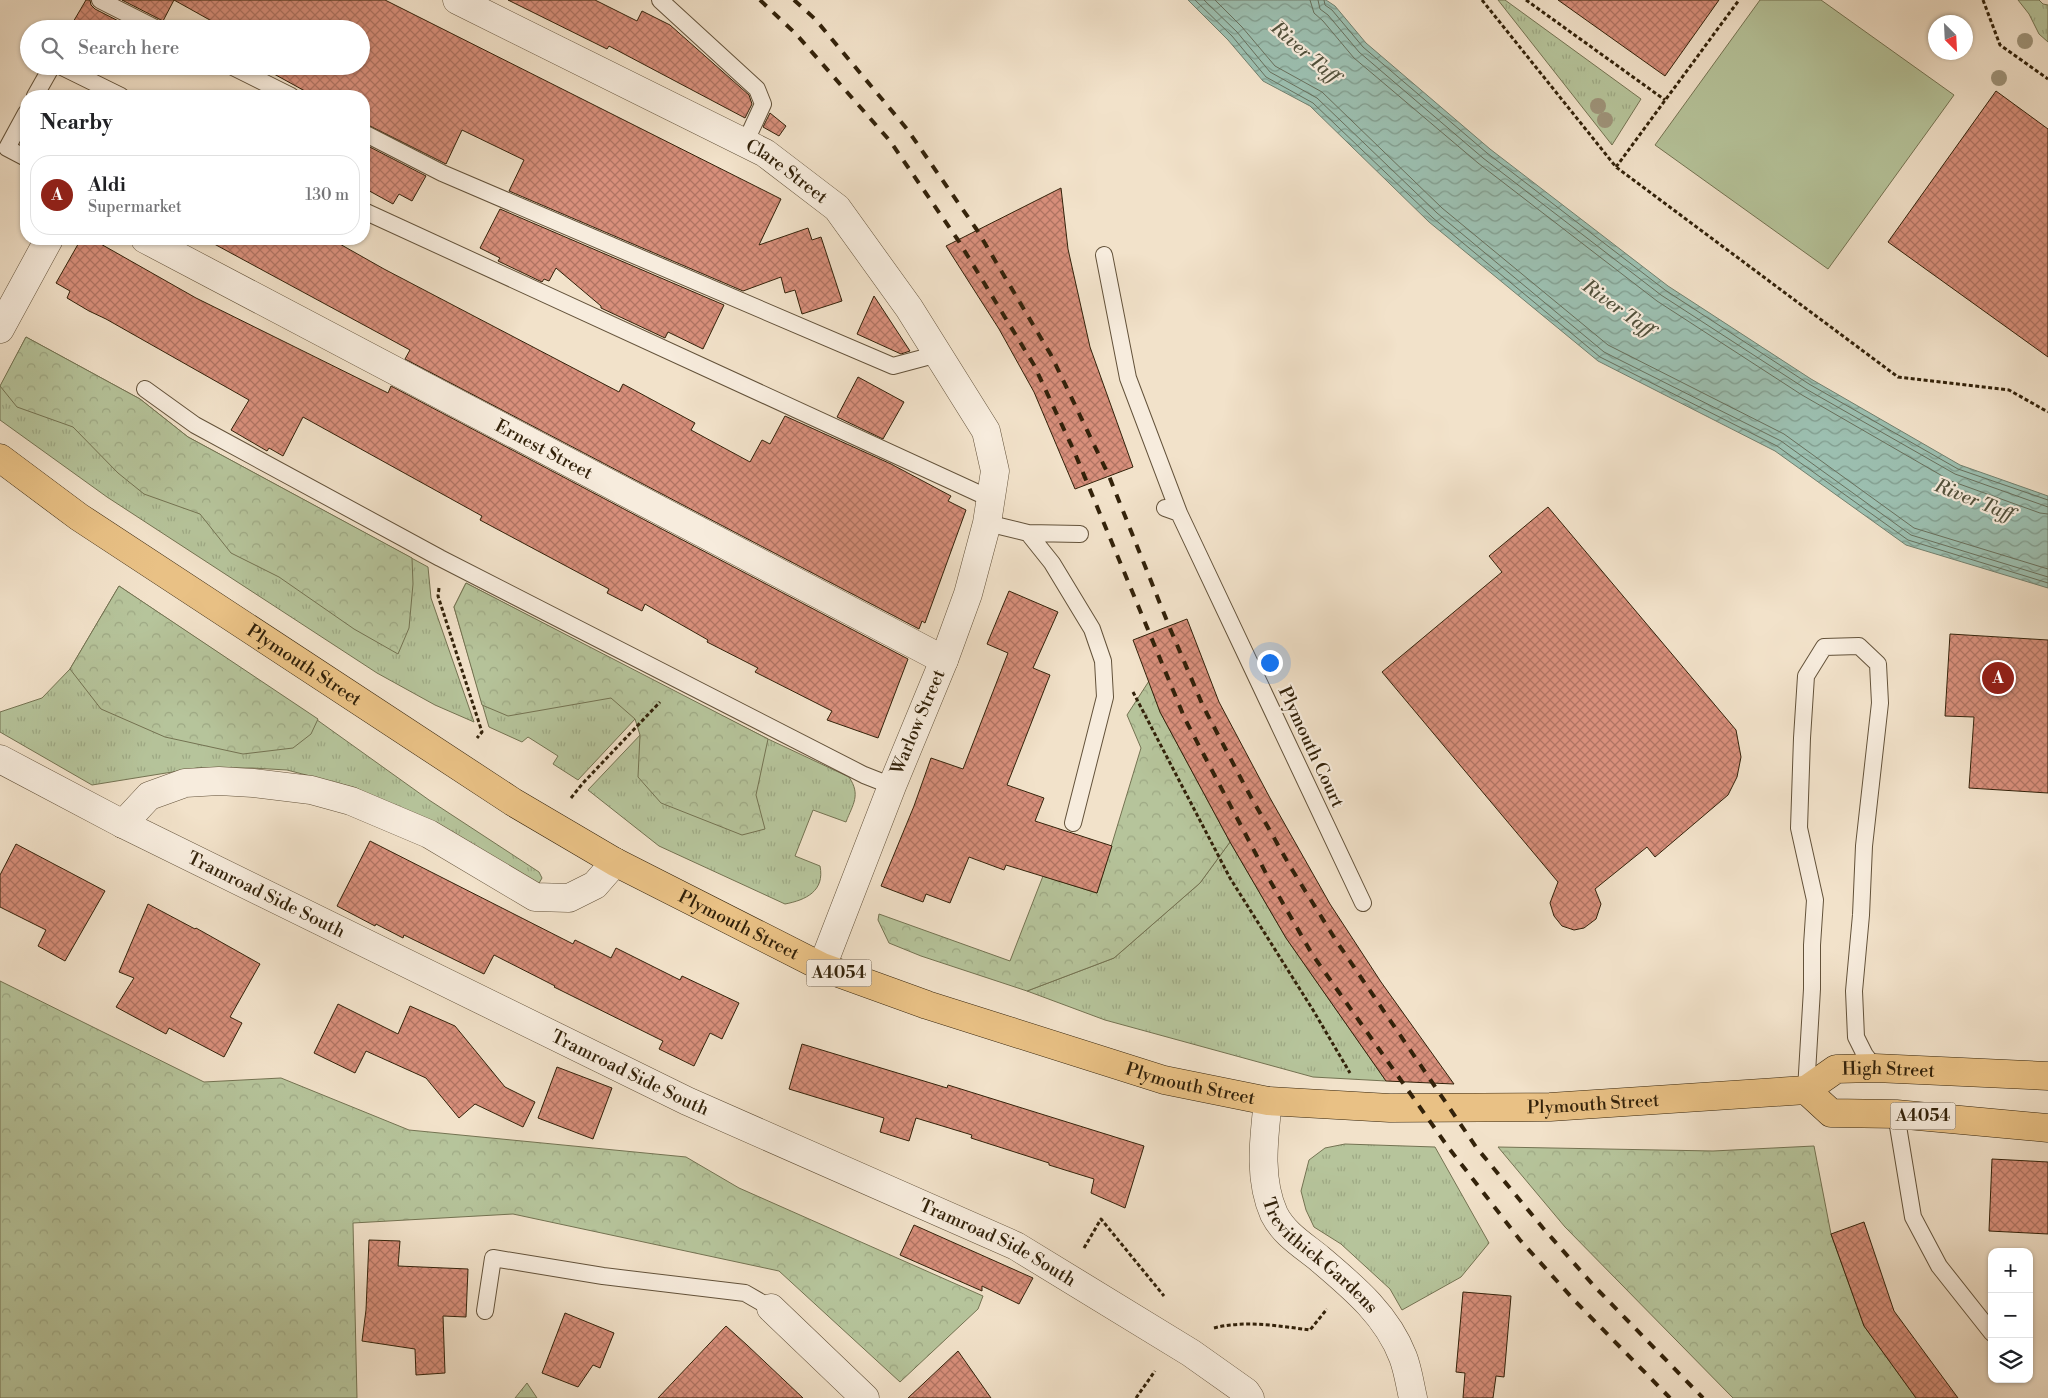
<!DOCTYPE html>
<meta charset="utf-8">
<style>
:root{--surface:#fff;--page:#f2f2f2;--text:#202124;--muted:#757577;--line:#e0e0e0;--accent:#8f2418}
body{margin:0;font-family:"Libre Bodoni",serif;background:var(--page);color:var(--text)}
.controls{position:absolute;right:15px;bottom:15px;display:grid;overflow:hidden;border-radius:10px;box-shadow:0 1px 4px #0004}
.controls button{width:45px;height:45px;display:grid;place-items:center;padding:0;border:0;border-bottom:1px solid var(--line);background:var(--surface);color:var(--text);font:25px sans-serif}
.compass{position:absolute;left:1928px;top:15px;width:45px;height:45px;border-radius:50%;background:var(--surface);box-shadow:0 1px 4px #0004;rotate:156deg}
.you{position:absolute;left:1269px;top:662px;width:18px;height:18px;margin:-12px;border:4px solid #fff;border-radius:50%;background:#1a73e8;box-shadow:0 0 0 8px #1a73e833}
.badge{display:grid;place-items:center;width:32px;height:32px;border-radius:50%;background:var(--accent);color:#fff;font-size:16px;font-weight:700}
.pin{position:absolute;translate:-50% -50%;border:2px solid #fff;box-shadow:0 1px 5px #0006}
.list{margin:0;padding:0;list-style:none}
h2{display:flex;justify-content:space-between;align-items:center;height:65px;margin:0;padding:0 20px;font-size:21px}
h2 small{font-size:16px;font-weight:400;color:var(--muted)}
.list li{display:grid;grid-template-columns:32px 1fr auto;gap:15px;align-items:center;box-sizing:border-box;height:80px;margin:0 10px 10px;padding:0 10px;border:1px solid var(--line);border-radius:20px}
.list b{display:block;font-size:19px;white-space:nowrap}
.list p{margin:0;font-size:16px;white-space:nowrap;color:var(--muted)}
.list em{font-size:16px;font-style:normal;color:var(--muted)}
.icon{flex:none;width:28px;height:28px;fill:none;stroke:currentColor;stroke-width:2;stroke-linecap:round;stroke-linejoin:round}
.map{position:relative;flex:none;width:2048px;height:1398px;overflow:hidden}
.search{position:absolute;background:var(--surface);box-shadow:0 1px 4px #0004;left:20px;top:20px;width:350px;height:55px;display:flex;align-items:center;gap:12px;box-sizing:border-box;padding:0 18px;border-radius:28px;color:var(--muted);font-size:19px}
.panel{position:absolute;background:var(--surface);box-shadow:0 1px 4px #0004;left:20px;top:90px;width:350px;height:155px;border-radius:20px}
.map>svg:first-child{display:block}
</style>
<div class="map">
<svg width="2048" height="1398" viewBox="0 0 2048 1398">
<defs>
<pattern id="grass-tufts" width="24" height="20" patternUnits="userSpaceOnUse" patternTransform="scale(1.25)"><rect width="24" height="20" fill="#b6c49b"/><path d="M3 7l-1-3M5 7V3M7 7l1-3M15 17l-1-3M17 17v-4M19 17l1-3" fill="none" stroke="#9da884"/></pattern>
<pattern id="forest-crowns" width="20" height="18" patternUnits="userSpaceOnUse" patternTransform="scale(1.25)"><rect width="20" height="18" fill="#b6c49b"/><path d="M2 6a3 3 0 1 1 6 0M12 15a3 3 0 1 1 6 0" fill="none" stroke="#9da884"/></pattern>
<pattern id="water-waves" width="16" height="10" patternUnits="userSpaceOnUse" patternTransform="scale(1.25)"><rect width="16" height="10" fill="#9cbfb0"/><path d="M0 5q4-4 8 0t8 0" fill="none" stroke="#809b8d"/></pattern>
<pattern id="building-cross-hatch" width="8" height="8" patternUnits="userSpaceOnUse" patternTransform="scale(1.25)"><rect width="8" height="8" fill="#d88f7b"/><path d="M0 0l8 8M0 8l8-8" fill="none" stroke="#b07463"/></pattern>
</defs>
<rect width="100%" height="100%" fill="#f2e2ca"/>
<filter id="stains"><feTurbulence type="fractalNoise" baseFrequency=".004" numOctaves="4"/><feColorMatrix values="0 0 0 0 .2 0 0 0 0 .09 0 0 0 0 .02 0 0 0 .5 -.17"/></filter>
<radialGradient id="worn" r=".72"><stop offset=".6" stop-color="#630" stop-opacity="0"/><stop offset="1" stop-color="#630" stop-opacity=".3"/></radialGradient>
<!-- grass -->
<path fill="url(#grass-tufts)" stroke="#747352" d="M1498,0H1505L1641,99L1612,145Z
M2018,0H2039L2043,4L2048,5V42L2039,34L2029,14Z
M26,337L140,399L188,437L428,567L431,598L474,722L435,705L377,673L107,497L0,420V387Z
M466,583L665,687L578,780L553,764L558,756L528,737L522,742L489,727L454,607Z
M119,586L306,712L429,800L539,872L542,878L538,885L415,816L356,788L287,770L252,768H197L92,785L0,732V712L42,698L70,669Z
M679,694L768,739L849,777C861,795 853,804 846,822L813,810L795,856L820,866C825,891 806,900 785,904L659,846L588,790Z
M1230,842L1286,938L1386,1081L1313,1077L1105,1020L1027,991L1114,958L1200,883Z
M1345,1144L1435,1147L1489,1243L1461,1277L1402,1310L1390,1289L1341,1244L1314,1227L1306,1210L1301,1191L1309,1160L1325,1148Z"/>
<!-- forest -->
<path fill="url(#forest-crowns)" stroke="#747352" d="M26,337L140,399L188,437L412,558L413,584L409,628L398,654L354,629L279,577L231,553L200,514L144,494L118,473L73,427L17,407L0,386Z
M466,583L768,739L756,795L765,829L742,835L661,803L638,777L640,735L635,719L611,698L508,716L482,705L454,607Z
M119,586L318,719L311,734L293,748L243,754L165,737L101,709L70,669Z
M1149,681L1160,712L1230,842L1200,883L1114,958L1027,991L921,956L889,943L878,920L879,914L1010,961L1043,876L1097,893L1141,748L1127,715Z
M0,981L204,1082L281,1078L409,1130L686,1157L739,1188L983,1296L978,1309L900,1382L779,1271L513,1214L353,1223L357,1398H0Z
M1814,1146L1831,1234L1864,1326L1916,1398H1733L1565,1227L1498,1147L1713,1151Z
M527,1383L537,1398H515Z"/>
<!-- green -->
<path fill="#b6c49b" stroke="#747352" d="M1760,0H1821L1954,95L1828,269L1655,145Z"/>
<!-- water -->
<path fill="url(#water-waves)" stroke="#72806e" d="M1188,0H1326L1335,6L1366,43L1490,149L1668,286L1811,379L1960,465L2048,496V588L1906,545L1775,451L1598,361L1429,222L1310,106L1263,81L1228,40Z"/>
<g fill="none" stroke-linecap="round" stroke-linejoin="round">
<!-- shore -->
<path stroke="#68705d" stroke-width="1" d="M1195,0L1232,36L1266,77L1313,103L1433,218L1600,357L1777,446L1908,540L2048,583
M1204,0L1237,32L1270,72L1317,98L1437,213L1604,352L1781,441L1911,535L2048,577
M1215,0L1242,27L1275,66L1322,92L1442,208L1608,345L1784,434L1914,528L2048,569
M1310,0L1314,13L1323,21L1354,58L1478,163L1657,301L1802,395L1951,481L2040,513L2048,514
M1318,0L1320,9L1328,15L1359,52L1483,158L1661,295L1806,389L1955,474L2048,507
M1324,0L1325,5L1332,10L1363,47L1487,153L1665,290L1809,384L1958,469L2048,500"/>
</g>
<!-- building -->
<path fill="url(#building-cross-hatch)" stroke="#33220a" d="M86,0H90L91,5L95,9L134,29H69Z
M122,0H385L781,199L759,245L808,228L812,240L821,237L842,301L802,314L795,290L785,293L781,277L743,291L509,191L524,160L462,130L446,164L364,123V96H314L274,74L279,66H361V29H226L174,0L163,21Z
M508,0H595L637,21L642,11L670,25L749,95L752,104L745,118L609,46L607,49Z
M1558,0H1719L1665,76Z
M1996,91L2048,129V357L1888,242Z
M770,113L786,126L779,136L763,127Z
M364,144L426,176L412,201L399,194L393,204L364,188Z
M1061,188L1068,249L1090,347L1133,467L1075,489L1034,392L999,329L946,246Z
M500,209L724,305L703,349L668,332L665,338L601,308V306L556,268L549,281L544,279L542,282L498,261L500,258L480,248Z
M81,239H92L196,298L388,393L391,386L908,659L878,738L827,720L832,711L755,672L758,668L707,642L708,640L645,604L642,611L607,593L609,589L480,520L482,516L303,417L283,456L269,448L267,451L231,430L249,400L106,319L89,311L67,298L70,291L56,283Z
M205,239H331L384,269L619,392L623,384L695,423L691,430L750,462L762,440L770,444L785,416L891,464L951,496L948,501L966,510L925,623L922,621L919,629L405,359L410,350Z
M874,296L910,351L901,354L857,334Z
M858,377L904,402L883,439L837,417Z
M1548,507L1736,730L1741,757L1737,777L1728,795L1655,857L1647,847L1595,889L1601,904L1596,919L1584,928L1574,930L1562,926L1554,916L1550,903L1558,882L1382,672L1502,572L1489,556Z
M1009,591L1058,612L1033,668L1050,675L1007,785L1044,798L1035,821L1112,846L1097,893L1006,865L1004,870L969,857L950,903L926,894L923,902L881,886L914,806L931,758L963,769L1008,653L987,644Z
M1187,619L1219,702L1270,798L1330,904L1381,982L1454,1084L1386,1081L1286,938L1230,842L1160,712L1133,640Z
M1950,634L2048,640V793L1969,788L1974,717L1945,716Z
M370,841L573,944L575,940L611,958L616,948L680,980L682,976L739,1003L722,1039L710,1033L694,1066L659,1049L663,1041L554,987L555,986L494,955L484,974L404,935L403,938L376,924L375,926L337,906Z
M16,844L105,891L65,961L38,946L46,930L0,907V875Z
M148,904L195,929L196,928L260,964L230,1017L242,1023L224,1057L169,1028L166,1034L116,1007L134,978L119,972Z
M338,1004L398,1034L410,1006L455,1026L505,1087L535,1102L523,1127L475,1104L459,1118L426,1078L366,1051L355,1073L314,1053Z
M802,1044L947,1088L948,1085L1144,1146L1125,1208L1091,1193L1094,1179L1049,1165V1163L971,1138L972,1135L916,1118L909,1141L880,1132L884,1118L789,1089Z
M557,1067L612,1088L593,1139L538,1118Z
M1992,1159L2048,1162V1234L1989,1231Z
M1864,1222L1894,1311L1958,1398H1916L1864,1326L1831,1234Z
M914,1225L1033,1278L1019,1304L982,1286V1291L900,1255Z
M369,1240L400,1241L398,1266L468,1269L466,1317L443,1316L445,1373L416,1375L415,1349L362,1341L366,1310Z
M1463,1292L1511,1296L1504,1377L1496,1376L1493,1398H1463L1465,1373L1456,1372Z
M565,1313L614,1333L600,1368L593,1365L578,1387L542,1373Z
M726,1326L747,1345L803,1398H658Z
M958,1351L991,1398H908Z"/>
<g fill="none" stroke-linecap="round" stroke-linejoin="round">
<defs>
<path id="lane" d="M100,0L157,29
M660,0L757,89L763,104L745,143
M60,66L121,96
M231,66L291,96
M35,96L52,66
M26,113L7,148L26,158
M364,133L442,173L893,366L938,354
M364,211L991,499
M1104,255L1128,378L1179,513
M145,389L195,425L440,558L864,775L892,786
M1165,508L1179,513L1363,903
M987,523L1028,533L1080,534
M1028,533L1052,563L1092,629L1103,661L1105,697L1073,823
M1806,1090L1812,989V945L1815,900L1799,828L1802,738L1806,676L1824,647L1859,646L1878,664L1880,703L1864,846L1861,915L1854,991L1856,1037L1865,1055L1875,1068
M1896,1114L1913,1217L1939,1266L1992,1333
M485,1311L493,1258L603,1276L745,1293L771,1308"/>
<g id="street">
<path id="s1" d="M457,0L765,153L837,208L909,308L986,431L995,471L987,523L968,594L944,660L892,786L822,967"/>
<path id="s2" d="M145,239L944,660"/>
<path d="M0,329L49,239"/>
<path id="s3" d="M0,759L123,824L687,1101L1016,1246L1191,1353L1246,1392L1250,1398"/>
<path d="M123,824L149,796L185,783L219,781L253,783L311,790L351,801L429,834L535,897L569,898L595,885L615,862"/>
<path id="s4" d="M1268,1101C1264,1138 1258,1178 1274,1214C1284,1234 1303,1245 1320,1259C1353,1287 1387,1315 1403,1357C1408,1370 1410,1385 1413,1398"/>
<path d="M771,1308L865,1398"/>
</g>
<g id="primary">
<path id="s5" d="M0,458L79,517L513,802L615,862L822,967L927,1005L1164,1080L1268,1101L1390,1108L1550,1107L1806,1090"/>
<path d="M1806,1090L1831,1113L1896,1114L2048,1128"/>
<path id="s6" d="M1806,1090L1836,1069L1875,1068L2048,1076"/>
</g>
</defs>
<!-- lane casing -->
<use href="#lane" stroke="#63523a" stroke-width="18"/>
<!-- street casing -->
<use href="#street" stroke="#63523a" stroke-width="29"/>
<!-- primary casing -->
<use href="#primary" stroke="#33220a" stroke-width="29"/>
<!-- path -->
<path stroke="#33220a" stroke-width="3" stroke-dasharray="4 2.5" stroke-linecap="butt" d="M1482,0L1616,167L1898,377L2009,390L2048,412
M1526,0L1665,100
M1983,0L2000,45L2048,79
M1616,167L1739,0
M439,588L438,596L482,732L477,738
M1133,692L1230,878L1313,1010L1350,1073
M571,798L583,783L660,702
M1084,1248L1101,1219L1164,1296
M1214,1328C1244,1320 1280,1326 1310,1330L1327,1309
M1136,1398L1155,1371"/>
<!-- lane -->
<use href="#lane" stroke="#f7ecdd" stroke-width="16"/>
<!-- street -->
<use href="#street" stroke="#f7ecdd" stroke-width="28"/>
<!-- primary -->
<use href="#primary" stroke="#e9c185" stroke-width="28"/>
<!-- rail -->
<path stroke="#33220a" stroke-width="4" stroke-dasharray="9 9" stroke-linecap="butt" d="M760,0L796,34L890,141L958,240L1034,365L1074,451L1185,719L1269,879L1312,954L1448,1147L1520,1240L1574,1300L1670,1398
M794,0L815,19L907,129L977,230L1051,355L1109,476L1169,626L1203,706L1247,790L1291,868L1337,942L1476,1147L1543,1228L1594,1286L1703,1398"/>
</g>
<!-- trees -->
<g fill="#9e9379">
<circle cx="2025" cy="41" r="8"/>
<circle cx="1999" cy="78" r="8"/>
<circle cx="1598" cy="106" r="8"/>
<circle cx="1605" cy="120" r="8"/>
</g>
<g text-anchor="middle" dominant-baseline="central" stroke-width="4.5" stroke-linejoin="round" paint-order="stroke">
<!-- shield labels -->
<g fill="#f7ecdd" stroke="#6e5f49" stroke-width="1">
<rect x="806.5" y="959.5" width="65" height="27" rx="4"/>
<rect x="1890.5" y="1102.5" width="65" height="27" rx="4"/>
</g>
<g font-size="16" font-weight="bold" fill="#33220a">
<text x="839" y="973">A4054</text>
<text x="1923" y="1116">A4054</text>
</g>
<!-- street labels -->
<g font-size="18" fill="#33220a" stroke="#f7ecdd">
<text stroke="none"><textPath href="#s1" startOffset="372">Clare Street</textPath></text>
<text stroke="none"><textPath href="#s2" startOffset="451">Ernest Street</textPath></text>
<text stroke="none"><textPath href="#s5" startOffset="368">Plymouth Street</textPath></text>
<text transform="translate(918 722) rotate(-67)">Warlow Street</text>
<text transform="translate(1311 747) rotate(65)">Plymouth Court</text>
<text stroke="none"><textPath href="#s3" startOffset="299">Tramroad Side South</textPath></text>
<text stroke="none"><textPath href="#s5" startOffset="875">Plymouth Street</textPath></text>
<text stroke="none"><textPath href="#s6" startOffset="89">High Street</textPath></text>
<text stroke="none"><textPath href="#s3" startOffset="704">Tramroad Side South</textPath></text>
<text stroke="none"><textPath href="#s5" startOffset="1355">Plymouth Street</textPath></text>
<text stroke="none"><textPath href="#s5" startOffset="1760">Plymouth Street</textPath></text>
<text stroke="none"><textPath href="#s3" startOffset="1109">Tramroad Side South</textPath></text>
<text stroke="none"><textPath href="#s4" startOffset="176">Trevithick Gardens</textPath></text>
</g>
<!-- water labels -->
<g font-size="19" font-style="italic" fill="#52513c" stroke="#f7ecdd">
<text transform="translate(1305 52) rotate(41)">River Taff</text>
<text transform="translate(1618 308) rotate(36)">River Taff</text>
<text transform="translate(1974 500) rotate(22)">River Taff</text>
</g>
</g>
<rect width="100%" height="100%" filter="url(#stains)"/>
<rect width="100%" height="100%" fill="url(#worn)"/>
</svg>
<div class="controls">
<button>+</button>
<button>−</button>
<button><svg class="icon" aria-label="layers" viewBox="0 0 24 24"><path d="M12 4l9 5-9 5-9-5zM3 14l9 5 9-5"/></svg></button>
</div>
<svg class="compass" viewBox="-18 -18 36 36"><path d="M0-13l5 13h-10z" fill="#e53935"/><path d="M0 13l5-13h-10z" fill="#757577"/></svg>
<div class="you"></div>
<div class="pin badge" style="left:1998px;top:678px">A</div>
<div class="search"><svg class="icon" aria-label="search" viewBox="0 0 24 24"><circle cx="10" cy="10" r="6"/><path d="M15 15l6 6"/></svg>Search here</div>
<section class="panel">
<h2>Nearby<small></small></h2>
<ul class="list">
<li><span class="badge">A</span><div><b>Aldi</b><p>Supermarket</p></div><em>130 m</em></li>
</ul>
</section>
</div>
